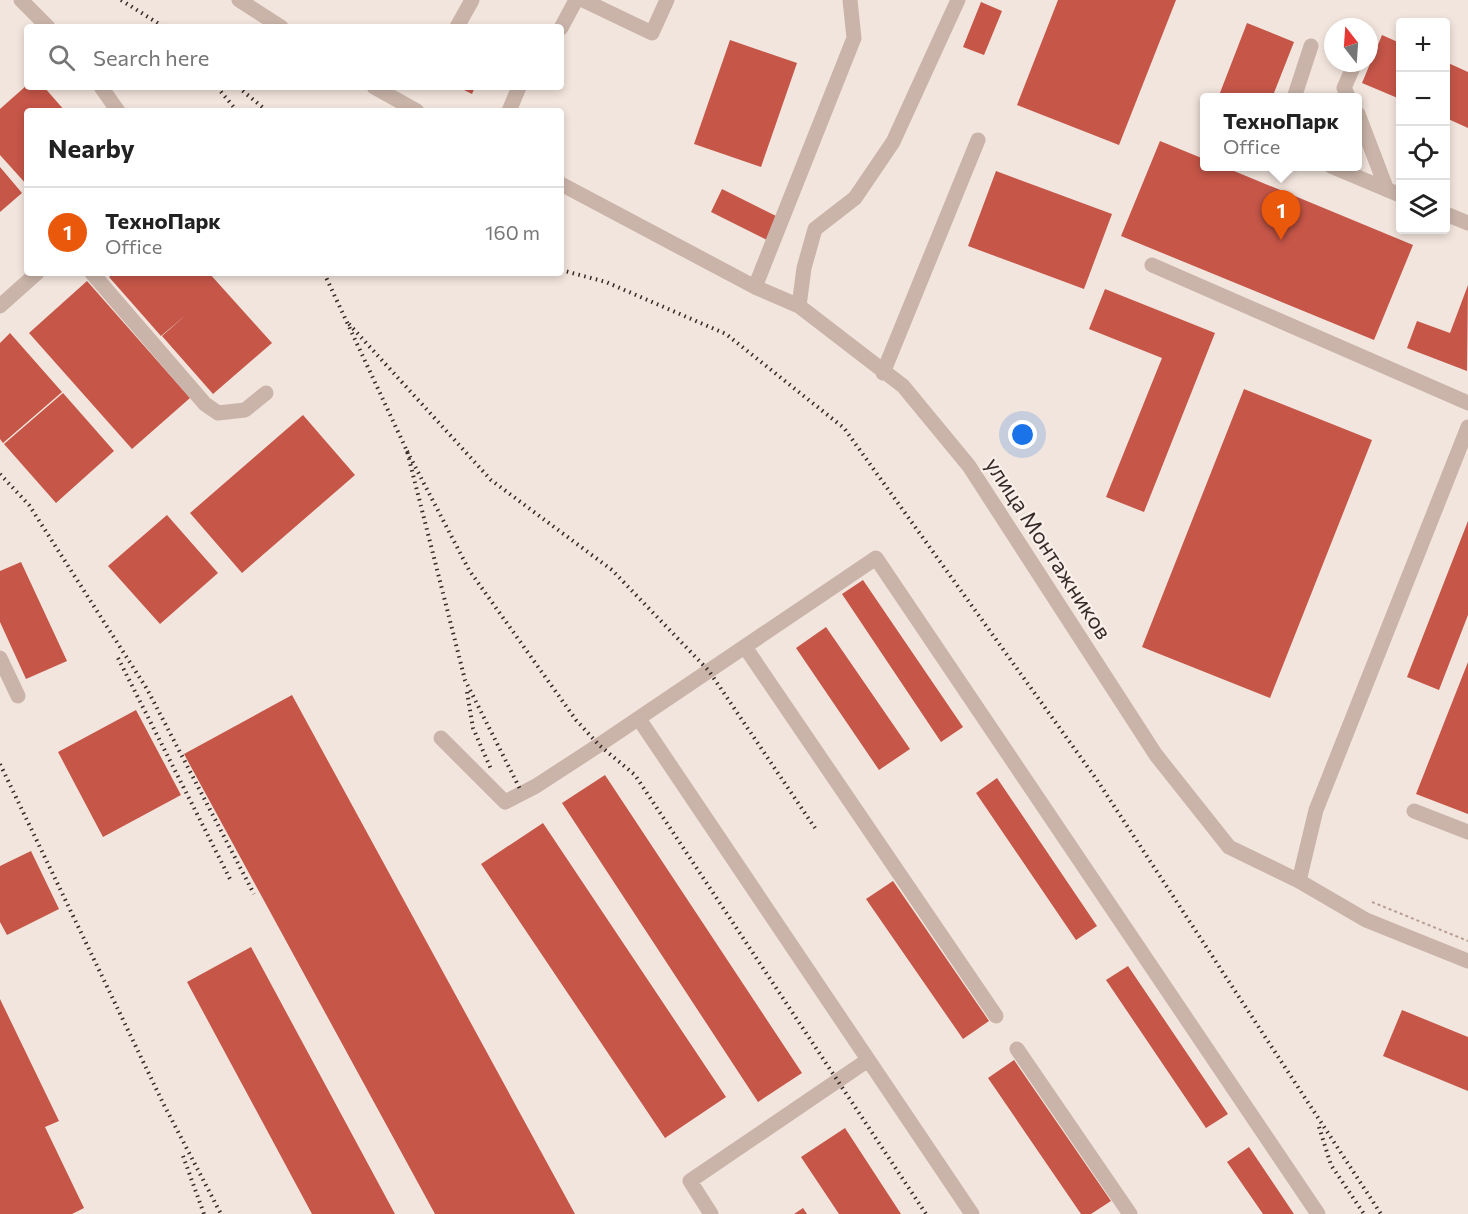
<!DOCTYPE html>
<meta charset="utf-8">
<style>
:root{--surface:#fff;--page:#f2f2f2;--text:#222;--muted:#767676;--line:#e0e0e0;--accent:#ea580c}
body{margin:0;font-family:Commissioner,sans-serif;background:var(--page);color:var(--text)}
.controls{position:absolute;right:18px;top:18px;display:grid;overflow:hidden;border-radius:6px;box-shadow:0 3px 9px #0003}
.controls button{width:54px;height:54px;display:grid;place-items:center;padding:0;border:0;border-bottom:2px solid var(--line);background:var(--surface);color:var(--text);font:30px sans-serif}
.compass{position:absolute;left:1324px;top:18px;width:54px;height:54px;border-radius:50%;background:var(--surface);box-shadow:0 3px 9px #0003;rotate:343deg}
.you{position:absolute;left:1023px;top:435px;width:21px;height:21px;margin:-15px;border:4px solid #fff;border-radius:50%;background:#1a73e8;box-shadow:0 0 0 9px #1a73e833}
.badge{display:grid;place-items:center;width:39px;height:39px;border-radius:50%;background:var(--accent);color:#fff;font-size:20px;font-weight:700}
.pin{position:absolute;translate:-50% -50px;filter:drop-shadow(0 2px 3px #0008)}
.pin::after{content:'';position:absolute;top:32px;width:21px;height:18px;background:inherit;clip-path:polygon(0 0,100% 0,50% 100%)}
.popup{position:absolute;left:1200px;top:93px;width:162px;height:78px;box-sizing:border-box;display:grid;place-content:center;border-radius:6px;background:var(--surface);filter:drop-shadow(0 2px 4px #0005);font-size:20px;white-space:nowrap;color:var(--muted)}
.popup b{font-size:22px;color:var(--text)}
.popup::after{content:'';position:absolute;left:50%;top:100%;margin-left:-12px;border:12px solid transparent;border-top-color:var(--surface)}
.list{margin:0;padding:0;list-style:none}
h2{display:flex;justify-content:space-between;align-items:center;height:78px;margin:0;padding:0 24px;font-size:26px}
h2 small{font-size:20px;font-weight:400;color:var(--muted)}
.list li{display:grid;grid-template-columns:39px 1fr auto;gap:18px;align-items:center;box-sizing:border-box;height:90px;padding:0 24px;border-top:2px solid var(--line)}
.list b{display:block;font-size:22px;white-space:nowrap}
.list p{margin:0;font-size:20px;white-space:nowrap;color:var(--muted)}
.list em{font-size:20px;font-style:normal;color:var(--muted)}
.icon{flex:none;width:33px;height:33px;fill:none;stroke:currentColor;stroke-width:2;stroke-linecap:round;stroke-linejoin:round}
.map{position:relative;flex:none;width:1468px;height:1214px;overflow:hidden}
.search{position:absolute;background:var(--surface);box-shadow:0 3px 9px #0003;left:24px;top:24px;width:540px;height:66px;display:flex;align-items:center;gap:15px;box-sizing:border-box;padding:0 21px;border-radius:6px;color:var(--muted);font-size:22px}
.panel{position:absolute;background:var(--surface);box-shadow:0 3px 9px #0003;left:24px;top:108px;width:540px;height:168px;border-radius:6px}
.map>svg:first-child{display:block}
</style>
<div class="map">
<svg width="1468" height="1214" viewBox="0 0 1468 1214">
<rect width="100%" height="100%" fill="#f2e5dd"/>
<!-- building -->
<path fill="#c55648" d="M1058,0H1176L1119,145L1017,105Z
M981,2L1002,11L984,55L963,47Z
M1247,23L1294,42L1272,98H1218Z
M1382,35L1400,43V99L1362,83Z
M730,40L797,63L761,167L694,144Z
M1446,62L1468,72V128L1446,118Z
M27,85L44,87L65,111H27V185L0,155V109Z
M458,87H475L472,94Z
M1160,141L1204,159V166H1222L1413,245L1374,340L1121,236Z
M0,167L22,193L0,212Z
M996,171L1112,214L1084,289L968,246Z
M722,189L778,217L767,240L711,212Z
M114,273H209L272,343L213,394L162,336L187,314L161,336L109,277Z
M87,281L190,398L132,449L29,333Z
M1468,285L1467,371L1407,348L1417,321L1450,333Z
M1105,289L1215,333L1144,512L1106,497L1162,358L1089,329Z
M10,333L62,392L3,443L0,439V343Z
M1244,389L1372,440L1270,698L1142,647Z
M63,393L114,451L56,503L4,444Z
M303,415L355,475L242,573L190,513Z
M167,515L218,573L160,624L108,566Z
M1468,521V615L1439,690L1407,677Z
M21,562L67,661L26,679L0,622V571Z
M863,580L963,727L941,742L842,594Z
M826,627L910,749L879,770L796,648Z
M1468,662V814L1416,794Z
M292,695L575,1214H435L184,754Z
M136,710L181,795L103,837L58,752Z
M605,775L802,1073L758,1102L562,803Z
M997,778L1097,926L1076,940L976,793Z
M543,823L726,1097L665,1138L481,864Z
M31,851L59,909L7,935L0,922V866Z
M893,881L989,1021L963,1039L866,899Z
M251,947L395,1214H312L187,982Z
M1128,966L1228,1114L1206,1128L1106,980Z
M0,999L59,1121L45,1127L84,1208L72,1214H0Z
M1402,1010L1468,1037V1091L1383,1056Z
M1014,1060L1111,1201L1091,1214H1081L988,1078Z
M845,1128L901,1214H839L801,1157Z
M1249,1147L1294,1214H1263L1227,1162Z
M803,1208L807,1214H794Z"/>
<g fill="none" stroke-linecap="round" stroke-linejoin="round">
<!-- path -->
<path stroke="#b69e93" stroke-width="2" stroke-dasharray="3 3" stroke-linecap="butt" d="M1372,902L1468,941"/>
<!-- minor -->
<path stroke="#cab4a9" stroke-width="15" d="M21,0L48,27
M239,0L281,27
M583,0L652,33L667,0
M457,27L472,0
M561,28L576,0
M101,87L118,111
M374,87L417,111
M1294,98L1311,46
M1349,98L1344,88L1355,63
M509,111L519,87
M1358,114L1387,190
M1331,166L1400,195
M561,184L755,287L799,306L903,386L969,466L1156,755L1229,847L1299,881L1366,920L1468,961
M1446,214L1468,223
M1152,265L1468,403
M92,273L205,404L218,413L245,410L266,393
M755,287L854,38L850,0
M0,306L37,273
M799,306L804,268L815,229L855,198L893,142L958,0
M883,373L978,140
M745,647L996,1016
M0,658L18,696
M639,719L972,1214
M441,738L505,802L536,786L599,745L876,558L1318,1214
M1414,811L1468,832
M1299,881L1316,810L1468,427
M1017,1049L1130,1214
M711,1214L690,1181L868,1060"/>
<!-- rail -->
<path stroke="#372b29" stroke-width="4" stroke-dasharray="1.5 4.5" stroke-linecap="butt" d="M121,0L164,27
M217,87L237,111
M238,87L267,111
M561,270L606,282L726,334L844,428L1097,780L1381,1214
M324,273L407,451L465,680L520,789
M349,324L491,480L612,570L709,671L815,828
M407,451L469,570L576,720L599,745L635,775L926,1214
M0,474L29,505L147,689L254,894
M118,658L230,879
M467,692L473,728L491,769
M0,764L163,1103L221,1214
M1319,1127L1331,1165L1364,1214
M183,1156L204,1214"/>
</g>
<g text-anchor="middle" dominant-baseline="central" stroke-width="4.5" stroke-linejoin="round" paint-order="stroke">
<!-- street labels -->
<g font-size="22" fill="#372b29" stroke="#faf0e9">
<text transform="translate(1049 548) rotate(57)">улица Монтажников</text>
</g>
</g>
</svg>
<div class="controls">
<button>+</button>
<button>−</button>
<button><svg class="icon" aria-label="locate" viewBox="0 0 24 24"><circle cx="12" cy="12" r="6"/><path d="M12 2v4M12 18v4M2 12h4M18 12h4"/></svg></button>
<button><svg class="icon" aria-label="layers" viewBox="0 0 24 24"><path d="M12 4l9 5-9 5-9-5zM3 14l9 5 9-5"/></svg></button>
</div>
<svg class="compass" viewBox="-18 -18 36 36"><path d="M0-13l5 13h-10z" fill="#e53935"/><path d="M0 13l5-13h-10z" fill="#767676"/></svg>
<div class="you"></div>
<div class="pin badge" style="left:1281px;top:240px">1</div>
<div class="popup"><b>ТехноПарк</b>Office</div>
<div class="search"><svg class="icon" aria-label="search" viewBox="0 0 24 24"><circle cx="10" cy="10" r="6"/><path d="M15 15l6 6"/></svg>Search here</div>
<section class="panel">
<h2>Nearby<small></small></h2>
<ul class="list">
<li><span class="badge">1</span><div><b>ТехноПарк</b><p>Office</p></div><em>160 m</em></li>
</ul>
</section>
</div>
